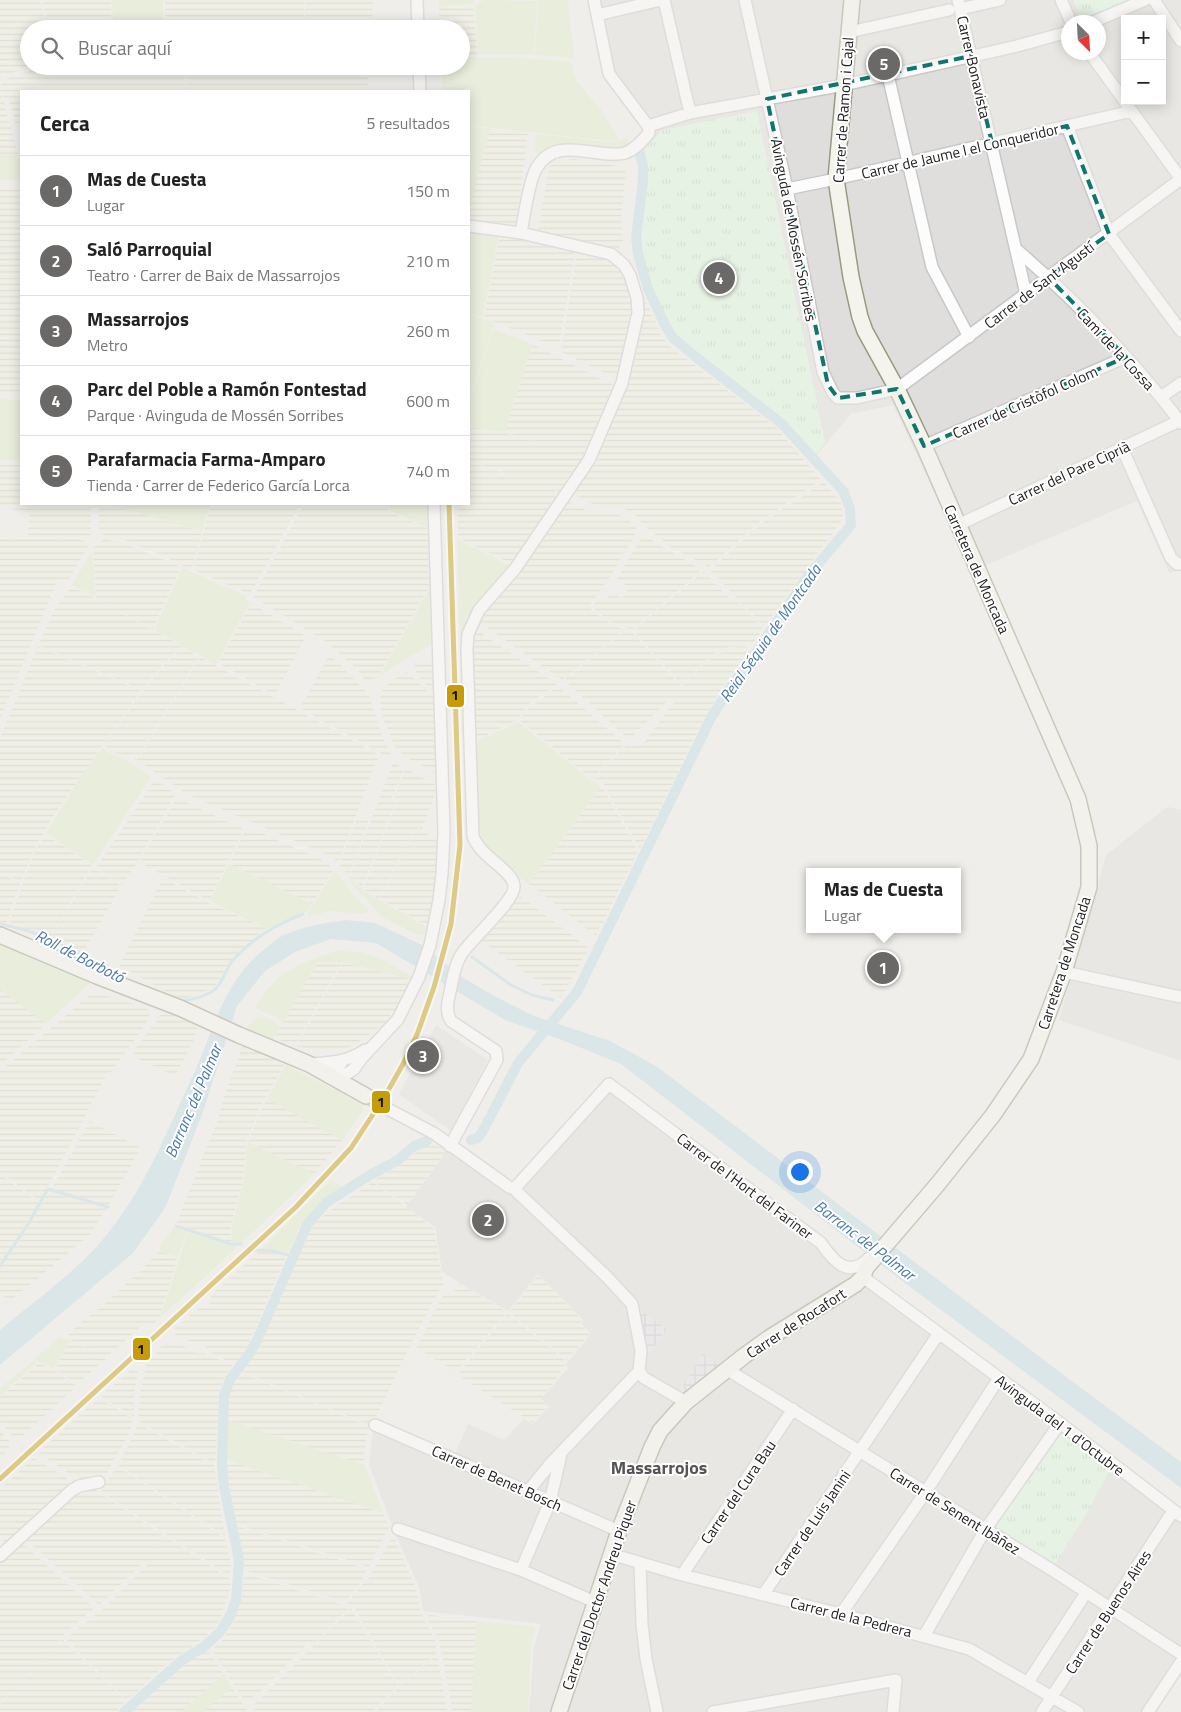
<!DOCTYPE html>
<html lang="es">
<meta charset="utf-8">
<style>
:root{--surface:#fff;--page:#f2f2f2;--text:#222;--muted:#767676;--line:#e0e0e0;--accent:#6a6968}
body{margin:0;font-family:"Titillium Web",sans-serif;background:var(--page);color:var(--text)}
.controls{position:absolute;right:15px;top:15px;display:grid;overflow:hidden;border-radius:0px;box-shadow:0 2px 12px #0003}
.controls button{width:45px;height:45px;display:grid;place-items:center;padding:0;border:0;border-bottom:1px solid var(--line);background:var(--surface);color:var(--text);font:25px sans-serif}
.compass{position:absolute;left:1061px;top:15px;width:45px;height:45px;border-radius:50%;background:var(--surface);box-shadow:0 2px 12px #0003;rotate:156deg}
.you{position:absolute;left:799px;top:1171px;width:18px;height:18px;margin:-12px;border:4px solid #fff;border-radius:50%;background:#1a73e8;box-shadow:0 0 0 8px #1a73e833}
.badge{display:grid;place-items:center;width:32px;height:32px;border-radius:50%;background:var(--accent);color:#fff;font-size:16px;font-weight:700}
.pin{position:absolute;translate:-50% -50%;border:2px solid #fff;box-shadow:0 1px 5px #0006}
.popup{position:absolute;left:806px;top:868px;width:155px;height:65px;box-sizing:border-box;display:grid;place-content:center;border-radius:0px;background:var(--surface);filter:drop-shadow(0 1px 4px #0005);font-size:16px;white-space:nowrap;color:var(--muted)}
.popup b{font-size:19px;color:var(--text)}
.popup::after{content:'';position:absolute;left:50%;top:100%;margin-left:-10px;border:10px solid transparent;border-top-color:var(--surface)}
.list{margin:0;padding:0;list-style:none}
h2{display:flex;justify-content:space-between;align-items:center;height:65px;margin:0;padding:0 20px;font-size:21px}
h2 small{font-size:16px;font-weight:400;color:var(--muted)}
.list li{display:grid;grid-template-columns:32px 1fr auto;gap:15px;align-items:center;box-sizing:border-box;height:70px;padding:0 20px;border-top:1px solid var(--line)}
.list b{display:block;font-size:19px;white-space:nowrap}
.list p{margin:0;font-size:16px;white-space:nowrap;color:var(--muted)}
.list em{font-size:16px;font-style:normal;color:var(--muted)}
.icon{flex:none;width:28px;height:28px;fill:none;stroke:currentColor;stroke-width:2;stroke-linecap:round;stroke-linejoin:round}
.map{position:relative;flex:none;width:1181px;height:1712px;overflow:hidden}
.search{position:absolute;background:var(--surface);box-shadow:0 2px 12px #0003;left:20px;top:20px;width:450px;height:55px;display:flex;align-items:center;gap:12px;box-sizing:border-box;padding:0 18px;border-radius:28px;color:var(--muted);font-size:19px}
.panel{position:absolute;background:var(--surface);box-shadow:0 2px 12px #0003;left:20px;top:90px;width:450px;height:415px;border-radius:0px}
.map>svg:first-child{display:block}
</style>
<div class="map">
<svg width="1181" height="1712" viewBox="0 0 1181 1712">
<defs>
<pattern id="farmland-rules" width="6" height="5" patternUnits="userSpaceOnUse" patternTransform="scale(1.25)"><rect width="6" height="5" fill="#efefdf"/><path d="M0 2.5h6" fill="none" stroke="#cdcdbf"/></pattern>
<pattern id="park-tufts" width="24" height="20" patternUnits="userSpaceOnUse" patternTransform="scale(1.25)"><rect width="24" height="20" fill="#daf5da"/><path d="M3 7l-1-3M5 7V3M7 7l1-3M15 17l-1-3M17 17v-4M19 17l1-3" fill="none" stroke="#bbd2bb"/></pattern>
<pattern id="plaza-grid" width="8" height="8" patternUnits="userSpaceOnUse" patternTransform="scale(1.25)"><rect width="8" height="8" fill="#e2e1e5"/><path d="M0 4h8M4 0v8" fill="none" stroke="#c2c1c4"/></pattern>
</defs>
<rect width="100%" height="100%" fill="#f0eeeb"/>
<!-- residential -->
<path fill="#dfdedc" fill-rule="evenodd" d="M594,0H1181V570L1169,573L1137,501L972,571L893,405L851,414L816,456L785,422L676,336L655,301L641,255L639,236L646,182L641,143L649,133L609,74ZM1125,19H1162V101H1125ZM1068,22H1098V52H1068Z
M1167,807L1181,809V1061L1059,1020L1106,855Z
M609,1084L1181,1516V1662L1148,1712H529L534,1646L541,1624L423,1611L419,1587L397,1538L369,1465L373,1428L453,1458L468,1424L504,1440L524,1419L533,1424L549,1407L541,1399L568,1368L565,1365L591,1334L582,1324L583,1320L538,1274L508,1311L456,1281L442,1271L435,1227L406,1207L450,1146L509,1187Z"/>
<!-- farmland -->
<path fill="url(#farmland-rules)" d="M0,0H40L48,29H29V65L21,70L0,78Z
M42,0H111L112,29H49Z
M165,0H305L303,29H166Z
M306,0H373L372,29H304Z
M473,5L478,55H461V29H440L439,7Z
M42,66H186L185,91H21V125L16,126L8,98L4,99L1,84L8,78L23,75L35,67Z
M187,66H367L368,91H186Z
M0,84L7,115L19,155H0Z
M490,129L528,134L516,226L470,220L469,208Z
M573,159L623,167L626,172L621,218L623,240L619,248H614L542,232L538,230L549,166L560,161Z
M0,186H21V277H0Z
M500,234L575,251L560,342L549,344L484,318Z
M577,252L603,257L620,269L627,288L632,309L625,346L618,376L615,378L561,352Z
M0,278H21V310H0Z
M641,303H647L662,336L671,347L777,428L821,480L762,520L709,567L670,547L641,523L639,517L618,505H604L599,507L573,494L592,467L630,376L643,318Z
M0,312H21V394H16V395H0Z
M532,344L617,387L588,456L569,475L561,492L469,461V427L505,433L549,446L505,432Z
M469,462L555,490L557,497L512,564L458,538L457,504H469Z
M0,465H21V504H91V538L28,535L30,511L0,508Z
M824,482L841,502L843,519L764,627L710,570L763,522Z
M568,502L588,511H606L622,516L629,521L636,528V533L610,577L591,603V609L594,612L617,627L625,630L562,680L479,622L483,614L514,579Z
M99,504H108L202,531L192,570L161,555L124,540L106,537L101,533H99Z
M211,504H300L250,594L193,570Z
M304,504H390L388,510L390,512L428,529L429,587L377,678L365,681L357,669L325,641L253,597Z
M0,536L79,539L90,543L67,583L58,579L0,720Z
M642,536L647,537L702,570L632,630L615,624L597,612L593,606L598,598L605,602L611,593L622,598L629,587L616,580Z
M104,539L124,543L181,567L153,629L98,600L96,597L93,550L94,547Z
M704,571L731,600L735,598L762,627V630L752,645L729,647L711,655L682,685L633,631Z
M72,586L182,646L161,666L142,690L38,645L54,610Z
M251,603L306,636L275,695L218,663Z
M626,630L632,632L681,686L678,690L712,656L736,647L743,646L751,649L723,686L701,725L640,850L603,783L594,778L626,745L638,746L645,741L674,702L669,699L629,740L564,680Z
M481,633L557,684L528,705L517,720L479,739L474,734L471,647L474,634Z
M38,646L141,691L54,815L33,851L21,882L0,872V738Z
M183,647L199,657L136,760L132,757L128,759L108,749L104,745L141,693L162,667Z
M329,655L340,664L369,695L382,736L391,754V757L389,758L300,708Z
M202,658L379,755L338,863L333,857L188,795L137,760L199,659Z
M432,664L434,693L417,675L415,668V665Z
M406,671L433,696L436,773L407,758L396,749L382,716L380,701L381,693L384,687Z
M558,686L625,744L592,779L519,720L530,707Z
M393,763L404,768L392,798L396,802L362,887L349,877Z
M405,768L434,784L437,788L436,791L422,830L416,826L379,899L363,889L397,802L394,799Z
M157,780L176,794L137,863L122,885L96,868L154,781Z
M602,785L638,852L596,936L529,884Z
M177,798L244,829L209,901L139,862Z
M357,817L369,820L349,876L339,865Z
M416,827L439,841L435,889L428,926L380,899Z
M246,829L264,834L325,861L330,866L333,871L312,904L229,864Z
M45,834L92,865L50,939L9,923L34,852Z
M93,867L121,886L84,952L81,953L50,939Z
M0,873L20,883L6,924L0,922Z
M163,878L209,903L266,928L232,959L214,988L187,998H176L119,965Z
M520,896L589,948L561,998L480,940Z
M318,962H342L294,1047L274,1037Z
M343,963L410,979L401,1002L384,1024L351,1047L340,1051L326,1052L316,1051L296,1046Z
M0,989L46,1024L0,1066Z
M91,994H100L147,1008L151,1012L146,1024L111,1072H108L40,1202L0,1172V1071Z
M168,1011L195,1023L198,1028L191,1046L175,1076L134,1057L135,1049L162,1013Z
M243,1044L285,1064L258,1111L247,1107L258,1112L247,1141L242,1186L231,1224V1243L176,1224L219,1116L224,1097Z
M267,1099L342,1140L314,1174L248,1142L260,1112Z
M90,1121L141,1148L108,1206L51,1189Z
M427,1145L441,1147L446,1151L407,1205L373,1181Z
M0,1174L39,1203L0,1265Z
M373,1182L434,1228L444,1289H440L409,1348L376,1417L369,1425L241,1371L252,1357L262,1338L313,1225L334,1207Z
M48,1190L107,1208L89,1236L10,1301L0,1294V1267L41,1204Z
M160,1251L178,1257L159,1319L152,1325L140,1327L108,1356L101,1355L67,1338L71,1331L109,1300Z
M258,1252H271L287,1255L247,1348L243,1355L234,1364L206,1351V1346L198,1345L170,1332L201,1306L209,1308L211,1295Z
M538,1275L582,1320L581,1325L590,1334L567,1360L509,1312Z
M460,1284L507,1312L456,1372L416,1348L444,1293L452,1294Z
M508,1313L566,1361L564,1365L565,1366L557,1376L558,1377L541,1399L548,1406L533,1423L457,1375Z
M69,1340L107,1358L77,1384L55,1370Z
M172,1341L199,1353H205L233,1366L225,1376L220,1390L215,1464L138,1421L140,1393L146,1366L160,1347Z
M39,1363L55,1371L77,1386L17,1441L0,1422V1397Z
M134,1367L138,1371L134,1396V1417L100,1396Z
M241,1372L368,1426L363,1465L226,1420L230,1387Z
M99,1398L133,1419L130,1432L106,1474L92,1478H79L66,1472L38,1452Z
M137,1423L214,1465L225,1536L118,1465L135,1432Z
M0,1431L10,1442L9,1449L0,1458Z
M33,1458L67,1478L69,1486L8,1545L0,1537V1489Z
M225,1459L383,1513L389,1528L369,1567L235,1524L226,1484Z
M117,1466L225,1538L231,1565L230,1576L101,1492Z
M93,1488H96L97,1491L166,1537L151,1554L167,1537L230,1579L231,1586L220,1620L217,1626L203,1639L163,1667L127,1701L67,1641L70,1635L104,1608L147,1565L144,1562L99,1605L24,1538L72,1495Z
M235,1525L367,1569L360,1584L345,1602L243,1570Z
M393,1535L416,1588L421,1612L436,1642L437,1653L399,1686L353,1606L347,1604L361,1585L367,1581Z
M19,1543L23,1544L92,1606L93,1609L62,1636L58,1643L0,1704V1561Z
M244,1573L350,1607L312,1646L307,1644L260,1692L245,1702L211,1649L221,1642L230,1629L242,1593Z
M351,1608L398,1686L372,1712H256L254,1708L255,1704Z
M429,1615L477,1621L471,1712H453L439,1640L426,1618Z
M62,1639L126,1701L115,1712H0V1705Z
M205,1650L210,1653L224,1674L181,1712H131L181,1666Z
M437,1655L447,1710L445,1712H375L400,1686Z
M232,1687L248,1712H203Z"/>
<!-- grass -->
<path fill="#ddeccb" d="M112,0H163V21L152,20L145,23L146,29L113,28Z
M439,0H474V4L439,6Z
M483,0L537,1L534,54H479L475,9V6Z
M538,0H568L574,58L535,55Z
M461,57C498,58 534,58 571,62L576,80L601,110L619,139L609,141L469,125V91H442V85L499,93L442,84V66H461Z
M469,126L490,129L469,208Z
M536,134L609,142L627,138L630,144L623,147L616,148C588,147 564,140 538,157C534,149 535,143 536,134Z
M0,155H19L21,163V180H0Z
M474,230L499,234L483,317L469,313V232Z
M469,314L494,323L472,393L469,395Z
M493,329L532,344L505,432L476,428L469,425V396L473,393Z
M0,399L21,401V461L0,460Z
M108,504H210L202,531Z
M391,504H427L428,528L391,511L389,510Z
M457,539L511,566L471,614L466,624L462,642H460Z
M92,551L95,595L94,596L72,585Z
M182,568L246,596V600L250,602L216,664L156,631L155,628Z
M432,587L434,641L432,644L394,666L378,678L430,588Z
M518,722L600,787L529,884C516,875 497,862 487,849C473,832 477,767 476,742Z
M103,747L106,751L127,761L151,777L93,865L46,833L82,775Z
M229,864L312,904L307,912L285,920L268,929L210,901Z
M335,871L353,894L368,909V912L364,914L331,911L308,916V913Z
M347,877L362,888V890L428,928L424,934L418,935L382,917L366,899L353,886Z
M0,941L93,980L46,1024L0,989Z
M337,951L362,952L381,959L411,976L410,979L342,962H318L283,1022L277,1017L256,1009V1006C277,971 299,962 337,951Z
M261,1016L270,1019L280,1026L270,1043L248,1032L247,1028L256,1018Z
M286,1065L343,1094L363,1106V1111L342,1140L267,1099Z
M248,1142L314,1174L242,1243L232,1242C230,1224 238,1206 242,1188C246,1173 245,1157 248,1142Z
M331,1180L343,1187L323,1202L300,1226L288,1252L261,1249Z
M174,1227L187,1231L178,1257L160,1251V1246Z
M188,1232L230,1245H239L160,1318Z
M60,1337L69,1340L54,1369L34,1359Z
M34,1360L37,1362L0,1396V1388Z
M226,1420L365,1465L383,1513L225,1459Z
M477,1621L536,1627L531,1644L528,1712H471Z
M224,1674L232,1687L203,1712H181Z"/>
<!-- park -->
<path fill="url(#park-tufts)" d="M1073,0H1131L1081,20Z
M757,111L825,442L816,456L785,422L676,336L655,301L641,255L639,236L646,182L645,164L642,152L662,130Z
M1061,1425L1112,1466L1089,1509L1051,1571L987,1529Z"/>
<!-- parking -->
<path fill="#e0dfde" d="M436,1025L488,1060L451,1131L399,1094Z"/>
<!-- plaza -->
<path fill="url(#plaza-grid)" d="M637,1309L667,1329L642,1363Z
M703,1354L728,1370L686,1402L676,1397Z"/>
<!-- water -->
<path fill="#bfdbe3" d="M346,920L375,923L422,945L462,977L494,996L534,1016L610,1041L656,1066L1065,1376L1181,1462V1488L906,1284L621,1064L562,1040L505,1020L376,943L331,939L295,952L265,971L237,1006L202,1115L165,1208L133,1253L0,1365V1330C38,1298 82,1268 112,1228C148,1182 170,1124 195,1071C215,1026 224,980 266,948C271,944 277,938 284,935C304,926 325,923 346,920Z"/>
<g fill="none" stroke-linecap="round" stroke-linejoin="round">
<!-- stream -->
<path stroke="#bfdbe3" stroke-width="3" d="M0,924L29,931L80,953L92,964L123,978
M472,957L511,985L532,995L553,1000
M179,1001C191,1000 211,996 218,986C225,977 227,966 234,959C253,938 277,924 303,914
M176,1226L231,1244H241
M255,1250L272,1251L293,1256
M0,1266L28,1224L48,1189L108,1207"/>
<!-- canal -->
<path stroke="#bfdbe3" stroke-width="10" d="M471,1140L479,1137L485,1127L518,1063L577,992L711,718L729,689L755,654L807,577L851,525L850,508L843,491L781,423L697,358L673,338L666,327L648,289L638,254L636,237L643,181V165L639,151
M124,1712L181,1661L205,1646L220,1632L230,1616L236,1600L239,1560L224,1487L222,1463L224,1396L230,1379L250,1353L258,1338L307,1225L327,1202L370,1175L398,1160L414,1146L427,1141"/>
<!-- secondary-tunnel -->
<path stroke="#c7c5c3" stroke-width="15" stroke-dasharray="15 8" stroke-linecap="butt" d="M366,1096L388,1109"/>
<defs>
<path id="street" d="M417,0L418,29
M594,0L609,74L648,126
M664,0L690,113
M745,0L787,189L823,372L833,393L838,398H857L897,389L1181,179
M958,0L1026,294
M1061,0L1071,22
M1154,0L1181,41
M960,9L1000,0
M597,15L661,0
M1093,22L1145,0
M849,32L949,10
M1089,52L1181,179
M419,66L420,91
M888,75L932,267L969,337
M648,126L690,113L844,85L1017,46L1068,32
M1067,126L1109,234L1181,331
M787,189L836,179L1132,111
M521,233C524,217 529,181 536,169C556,133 596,160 625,153C635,150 643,140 649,133L648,126
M1017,250C1076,301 1134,361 1181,423
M1161,397L1181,383
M924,446L1126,357
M1122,448L1171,558L1177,564H1181
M958,525L1179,421
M1064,972L1181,997
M342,1061L337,1071L338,1080L354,1069L361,1059L398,1019L419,977L430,945L439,900L442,874L444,832L434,504
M309,1064C330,1063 347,1062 365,1050
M388,1109L435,1134L509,1187L514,1189L606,1276L632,1304L641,1351L639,1371L551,1463L529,1490
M450,1146L497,1060L496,1051L451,1021C445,1011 448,1002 450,992C453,979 454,966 461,955C470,940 516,900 514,886C513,870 480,857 473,836L467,649L468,634L479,610L515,569L589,460L622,383L638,313L637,298L630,275L624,265L611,254L521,233L469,226
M514,1189L609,1084L821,1243C834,1262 849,1279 869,1258
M863,1277L1060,1423L1181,1516
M728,1370L1052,1570L1181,1654
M639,1371L644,1378L686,1402
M375,1425L619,1531
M398,1529L521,1570L595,1602
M611,1554L682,1575L841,1614L969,1649L1078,1712
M0,1556L71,1491L79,1486L99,1482
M640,1563L642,1624L646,1659L657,1712
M521,1570L550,1502L561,1454
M682,1575L793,1409
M763,1595L939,1333
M841,1614L925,1493L999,1378
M924,1636L985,1530L1060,1423
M1028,1682L1086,1593
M713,1712L896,1680L893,1712
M1042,1712L1173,1511
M1148,1712L1181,1662"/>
<path id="secondary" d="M0,935L97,976L180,1008L239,1035L309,1064L366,1096
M559,1712L619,1531L652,1447L660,1431L686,1402L744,1356L769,1338L856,1284L863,1277L866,1268L937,1185L993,1115L1031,1059L1064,972L1089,887V846L1078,799L924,446L897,389L865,331L860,317L851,277L836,179L852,0"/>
</defs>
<!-- street casing -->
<use href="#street" stroke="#c9c8c7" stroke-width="14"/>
<!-- secondary casing -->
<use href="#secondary" stroke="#999a82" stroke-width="18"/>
<!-- street -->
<use href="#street" stroke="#fdfcfc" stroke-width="11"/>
<!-- secondary -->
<use href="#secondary" stroke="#f4f4ed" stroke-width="15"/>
<defs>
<path id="metro-1" d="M0,1479L296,1207L351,1148L385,1096L403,1064L418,1032L434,987L451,924L460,845L449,504"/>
</defs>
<!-- metro-1 casing -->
<use href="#metro-1" stroke="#fff" stroke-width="9"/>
<!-- metro-1 -->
<use href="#metro-1" stroke="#c69d08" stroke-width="5"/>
</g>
<!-- marked area -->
<path d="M0 0H1181V1712H0ZM971,56L992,143L1067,126L1109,234L1048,277L1126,357L924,446L897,389L838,398L828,385L767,99Z" fill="#f0eeeb" fill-opacity=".55" fill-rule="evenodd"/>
<path fill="none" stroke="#0f766e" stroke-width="4" stroke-dasharray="10 6" stroke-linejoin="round" d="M971,56L992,143L1067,126L1109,234L1048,277L1126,357L924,446L897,389L838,398L828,385L767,99Z"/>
<g text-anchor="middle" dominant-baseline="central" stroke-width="4" stroke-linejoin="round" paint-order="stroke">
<!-- street labels -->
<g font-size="15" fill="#222" stroke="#fff">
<text transform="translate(974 67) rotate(77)">Carrer Bonavista</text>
<text transform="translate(843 110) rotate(-86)">Carrer de Ramon i Cajal</text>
<text transform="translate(960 151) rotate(-13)">Carrer de Jaume I el Conqueridor</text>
<text transform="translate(794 230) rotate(79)">Avinguda de Mossén Sorribes</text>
<text transform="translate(1039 285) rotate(-37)">Carrer de Sant Agustí</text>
<text transform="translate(1116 349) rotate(47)">Camí de la Cossa</text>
<text transform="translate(1025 402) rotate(-24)">Carrer de Cristòfol Colom</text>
<text transform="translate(1069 473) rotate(-25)">Carrer del Pare Ciprià</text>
<text transform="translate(977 569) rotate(66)">Carretera de Moncada</text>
<text transform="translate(1064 963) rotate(-72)">Carretera de Moncada</text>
<text transform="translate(745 1186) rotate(37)">Carrer de l'Hort del Fariner</text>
<text transform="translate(796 1323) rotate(-33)">Carrer de Rocafort</text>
<text transform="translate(1060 1425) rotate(37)">Avinguda del 1 d'Octubre</text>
<text transform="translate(497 1478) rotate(24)">Carrer de Benet Bosch</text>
<text transform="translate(738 1492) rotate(-56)">Carrer del Cura Bau</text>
<text transform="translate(955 1511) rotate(32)">Carrer de Senent Ibàñez</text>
<text transform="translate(812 1523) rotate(-56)">Carrer de Luis Janini</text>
<text transform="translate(599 1595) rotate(-71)">Carrer del Doctor Andreu Piquer</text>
<text transform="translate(1108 1612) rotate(-57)">Carrer de Buenos Aires</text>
<text transform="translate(851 1617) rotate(14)">Carrer de la Pedrera</text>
</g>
<!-- water labels -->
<g font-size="16" font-style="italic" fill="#4a7aab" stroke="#fff">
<text transform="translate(770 633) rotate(-55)">Reial Séquia de Montcada</text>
<text transform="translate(80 956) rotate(27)">Roll de Borbotó</text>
<text transform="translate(193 1101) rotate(-67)">Barranc del Palmar</text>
<text transform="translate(865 1240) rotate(37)">Barranc del Palmar</text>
</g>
<!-- quarter labels -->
<g font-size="18" font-weight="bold" fill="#555" stroke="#fff">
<text x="659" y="1467">Massarrojos</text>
</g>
</g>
<g stroke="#fff" stroke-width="2">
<rect x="446" y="684" width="19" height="24" rx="5" fill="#c69d08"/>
<rect x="371" y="1090" width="20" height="24" rx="5" fill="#c69d08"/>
<rect x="132" y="1337" width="19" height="24" rx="5" fill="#c69d08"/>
</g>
<g font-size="14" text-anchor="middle" font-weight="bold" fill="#111">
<text x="455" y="700">1</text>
<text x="381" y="1107">1</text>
<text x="141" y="1354">1</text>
</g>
</svg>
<div class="controls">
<button>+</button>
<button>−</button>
</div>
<svg class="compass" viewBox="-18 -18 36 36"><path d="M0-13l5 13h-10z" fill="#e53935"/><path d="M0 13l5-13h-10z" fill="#767676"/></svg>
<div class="you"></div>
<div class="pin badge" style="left:883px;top:968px">1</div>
<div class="popup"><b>Mas de Cuesta</b>Lugar</div>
<div class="pin badge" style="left:488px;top:1220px">2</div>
<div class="pin badge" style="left:423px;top:1056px">3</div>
<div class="pin badge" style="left:719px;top:278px">4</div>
<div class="pin badge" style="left:884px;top:64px">5</div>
<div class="search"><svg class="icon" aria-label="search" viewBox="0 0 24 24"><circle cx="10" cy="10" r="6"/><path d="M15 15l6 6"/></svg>Buscar aquí</div>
<section class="panel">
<h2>Cerca<small>5 resultados</small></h2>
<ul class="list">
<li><span class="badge">1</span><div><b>Mas de Cuesta</b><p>Lugar</p></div><em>150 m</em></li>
<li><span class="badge">2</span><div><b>Saló Parroquial</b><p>Teatro · Carrer de Baix de Massarrojos</p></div><em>210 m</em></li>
<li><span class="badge">3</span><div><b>Massarrojos</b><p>Metro</p></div><em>260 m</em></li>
<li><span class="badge">4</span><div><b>Parc del Poble a Ramón Fontestad</b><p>Parque · Avinguda de Mossén Sorribes</p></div><em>600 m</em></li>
<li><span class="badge">5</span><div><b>Parafarmacia Farma-Amparo</b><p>Tienda · Carrer de Federico García Lorca</p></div><em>740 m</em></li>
</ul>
</section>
</div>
